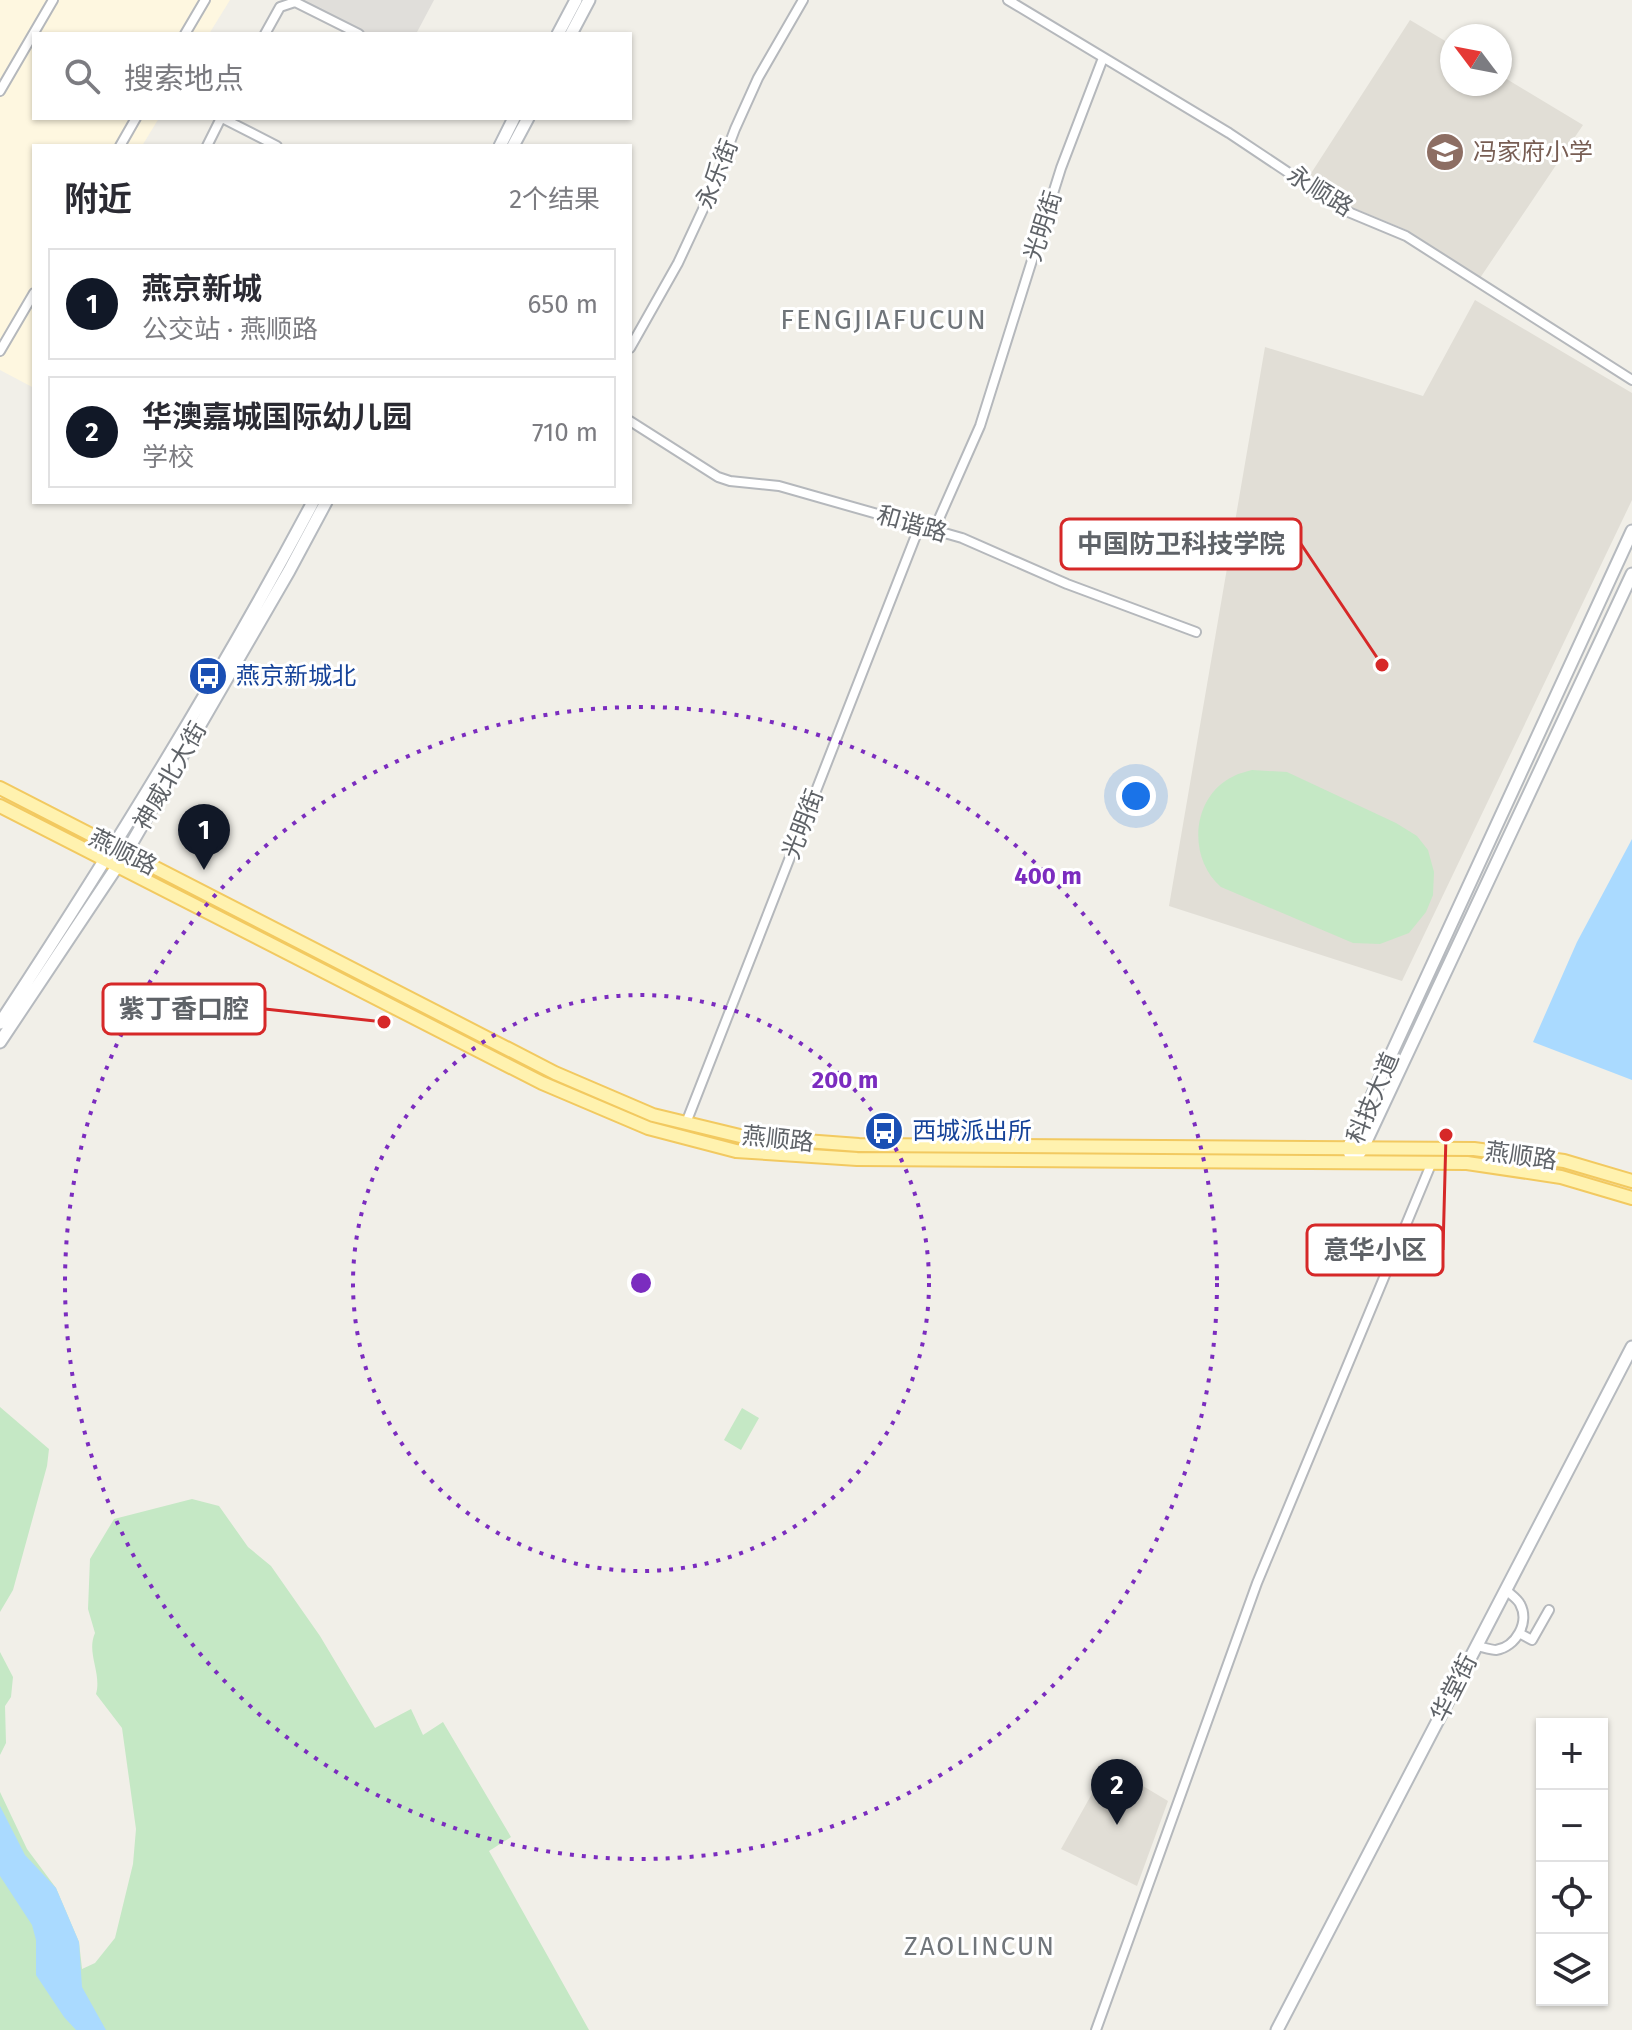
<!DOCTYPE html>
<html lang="zh">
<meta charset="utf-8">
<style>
:root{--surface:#fff;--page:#f7f7f7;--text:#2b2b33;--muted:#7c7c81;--line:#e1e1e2;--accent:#111827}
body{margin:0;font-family:"Fira Sans","Noto Sans SC",sans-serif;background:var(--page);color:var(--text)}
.controls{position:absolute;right:24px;bottom:24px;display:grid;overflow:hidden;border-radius:0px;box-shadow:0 2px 6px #0004}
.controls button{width:72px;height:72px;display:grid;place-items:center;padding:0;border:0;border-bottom:2px solid var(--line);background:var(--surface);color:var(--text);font:40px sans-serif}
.compass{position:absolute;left:1440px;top:24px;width:72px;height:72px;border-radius:50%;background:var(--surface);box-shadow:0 2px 6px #0004;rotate:302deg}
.you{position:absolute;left:1136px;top:796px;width:28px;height:28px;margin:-20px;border:6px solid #fff;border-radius:50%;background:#1a73e8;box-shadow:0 0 0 12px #1a73e833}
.badge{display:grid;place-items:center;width:52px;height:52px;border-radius:50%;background:var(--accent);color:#fff;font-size:26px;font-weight:700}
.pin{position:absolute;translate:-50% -66px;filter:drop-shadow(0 2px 4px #0008)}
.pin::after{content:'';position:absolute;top:42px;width:28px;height:24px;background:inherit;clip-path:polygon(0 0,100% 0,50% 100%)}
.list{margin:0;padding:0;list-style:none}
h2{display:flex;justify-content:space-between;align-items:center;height:104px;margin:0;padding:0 32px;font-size:34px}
h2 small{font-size:26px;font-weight:400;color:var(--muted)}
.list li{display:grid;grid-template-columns:52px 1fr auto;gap:24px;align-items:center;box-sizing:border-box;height:112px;margin:0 16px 16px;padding:0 16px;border:2px solid var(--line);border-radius:0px}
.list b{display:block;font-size:30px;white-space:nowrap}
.list p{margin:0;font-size:26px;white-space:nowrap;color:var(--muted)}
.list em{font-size:26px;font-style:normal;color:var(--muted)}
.icon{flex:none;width:44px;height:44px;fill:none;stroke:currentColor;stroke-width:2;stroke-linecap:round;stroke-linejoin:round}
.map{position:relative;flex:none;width:1632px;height:2030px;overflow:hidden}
.search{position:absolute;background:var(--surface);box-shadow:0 2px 6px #0004;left:32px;top:32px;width:600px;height:88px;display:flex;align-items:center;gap:20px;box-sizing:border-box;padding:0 28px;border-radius:0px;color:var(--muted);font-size:30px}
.panel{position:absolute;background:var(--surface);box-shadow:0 2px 6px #0004;left:32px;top:144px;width:600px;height:360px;border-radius:0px}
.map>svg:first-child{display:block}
</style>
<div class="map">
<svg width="1632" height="2030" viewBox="0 0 1632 2030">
<rect width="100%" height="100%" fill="#f1efe8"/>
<!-- commercial -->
<path fill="#fef7e0" d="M0,0H230L209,34H34V118H159L142,146H34V388L0,370Z"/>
<!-- industrial -->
<path fill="#e0deda" d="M303,0H434L416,34H366Z"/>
<!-- education -->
<path fill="#e1ded6" d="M1410,20L1452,45V84H1500V75L1583,125L1480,278L1409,231L1344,204L1308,178Z
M1475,300L1632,393V500L1402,981L1169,906L1265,347L1423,396Z
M1108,1765L1168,1801L1137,1886L1061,1849Z"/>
<!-- green -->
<path fill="#c5e8c5" d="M1252,770L1287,772L1396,823L1417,836L1428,850L1434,872L1433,895L1426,912L1409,933L1380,944L1353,943L1221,887C1187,858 1191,796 1234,776C1239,773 1246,772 1252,770Z
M0,1407L49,1449L47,1466L13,1590L0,1612Z
M742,1408L759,1418L741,1450L724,1440Z
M192,1499L219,1506L248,1547L271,1566L320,1636L375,1728L411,1709L423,1735L443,1722L511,1837L489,1851L589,2030H0V1792L27,1849L56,1888L79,1942L82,1969L95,1963L115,1938L133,1864L136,1829L122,1728L96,1694C102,1673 86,1653 95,1633L88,1609L90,1559L114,1519Z
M0,1652L13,1677L11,1697L5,1706L6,1743L0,1755Z"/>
<!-- water -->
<path fill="#aadaff" d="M1632,839V1080L1533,1042L1577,942Z
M0,1806L25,1855L56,1888L79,1942L82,1987L106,2030H76L64,2017L36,1975V1940L32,1925L0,1876Z"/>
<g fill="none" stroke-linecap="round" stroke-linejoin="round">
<defs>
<path id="street" d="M1008,0L1229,133L1346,211L1406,236L1632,380
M185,34L205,0
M265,34L280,7L295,2L359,34
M0,91L53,0
M222,118L277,146
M120,146L136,118
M207,146L221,118
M630,348L678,263L712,190L735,129L758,78L803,0
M0,351L34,293
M630,421L718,477L730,481L779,486L962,538L1067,584L1196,632
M934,530L980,426L1061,168L1103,58
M686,1123L920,525
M1519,1633L1532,1640L1549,1610
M1477,1646C1482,1647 1491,1650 1496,1650C1516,1647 1530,1622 1520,1604C1518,1599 1510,1594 1506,1590
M1096,2030L1257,1583L1432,1162"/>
<path id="secondary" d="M558,34L576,0
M571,34L589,0
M500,146L514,118
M513,146L528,118
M0,1023C111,854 218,681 313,502
M0,1042L126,853L289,571L326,502
M1350,1154L1348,1148L1632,531
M1353,1162L1363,1148L1632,574
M1277,2030L1632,1347"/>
<path id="primary" d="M0,788L555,1073L653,1115L740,1136L859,1145L1474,1149L1564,1161L1632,1181
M0,806L542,1083L648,1128L736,1151L857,1159L1467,1163L1561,1177L1632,1198"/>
</defs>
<!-- street casing -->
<use href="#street" stroke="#b5b8bc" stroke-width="12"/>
<!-- secondary casing -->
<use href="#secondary" stroke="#b6babf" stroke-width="15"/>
<!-- primary casing -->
<use href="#primary" stroke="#f2c960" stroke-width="16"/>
<!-- street -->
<use href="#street" stroke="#fff" stroke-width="8"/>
<!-- secondary -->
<use href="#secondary" stroke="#fff" stroke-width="11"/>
<!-- primary -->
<use href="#primary" stroke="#fff2af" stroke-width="12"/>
</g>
<!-- distance rings -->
<g fill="none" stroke="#7b2cbf" stroke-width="4" stroke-dasharray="4 8">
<circle cx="641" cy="1283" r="288"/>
<circle cx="641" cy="1283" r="576"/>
</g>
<!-- icons -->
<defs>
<symbol id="school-disc" viewBox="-11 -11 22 22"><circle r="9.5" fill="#8d6e63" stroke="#fff"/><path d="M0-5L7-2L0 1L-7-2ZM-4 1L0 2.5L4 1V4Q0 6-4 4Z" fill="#fff"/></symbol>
<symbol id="bus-disc" viewBox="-11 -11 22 22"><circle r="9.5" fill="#1a4fb4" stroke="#fff"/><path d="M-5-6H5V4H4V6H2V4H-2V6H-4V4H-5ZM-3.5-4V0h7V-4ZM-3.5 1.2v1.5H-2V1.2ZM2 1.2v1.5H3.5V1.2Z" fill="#fff"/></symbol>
</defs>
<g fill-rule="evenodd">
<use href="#school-disc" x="1423" y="130" width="44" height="44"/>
<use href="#bus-disc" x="186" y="654" width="44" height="44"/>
<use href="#bus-disc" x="862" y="1109" width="44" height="44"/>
</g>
<g text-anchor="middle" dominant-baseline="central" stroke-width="6" stroke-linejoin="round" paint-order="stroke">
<!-- education labels -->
<g font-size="24" fill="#785e54" stroke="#fff" text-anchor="start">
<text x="1473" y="152">冯家府小学</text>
</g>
<!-- street labels -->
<g font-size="24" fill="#5f6368" stroke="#fff">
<text transform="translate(717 174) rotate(-68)">永乐街</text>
<text transform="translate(1320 191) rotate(32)">永顺路</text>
<text transform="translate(1043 226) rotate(-72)">光明街</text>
<text transform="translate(912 524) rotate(16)">和谐路</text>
<text transform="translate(170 776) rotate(-60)">神威北大街</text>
<text transform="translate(803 824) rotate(-69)">光明街</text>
<text transform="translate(123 852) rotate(27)">燕顺路</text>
<text transform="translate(1373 1098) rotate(-67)">科技大道</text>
<text transform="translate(778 1139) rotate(6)">燕顺路</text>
<text transform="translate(1521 1156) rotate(8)">燕顺路</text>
<text transform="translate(1454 1688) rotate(-63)">华堂街</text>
</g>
<!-- transit labels -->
<g font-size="24" fill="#164399" stroke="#fff" text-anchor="start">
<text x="236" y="676">燕京新城北</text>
<text x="912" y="1131">西城派出所</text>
</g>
<!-- neighbourhood labels -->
<g font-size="26" letter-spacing="2" fill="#70757a" stroke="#fff">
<text x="980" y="1946">ZAOLINCUN</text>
</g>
<!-- quarter labels -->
<g font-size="28" letter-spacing="2" fill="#70757a" stroke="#fff">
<text x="884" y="319">FENGJIAFUCUN</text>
</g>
</g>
<circle cx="641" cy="1283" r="12" fill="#7b2cbf" stroke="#fff" stroke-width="4"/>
<g font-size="24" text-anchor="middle" font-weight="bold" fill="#7b2cbf" stroke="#fff" stroke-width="6" stroke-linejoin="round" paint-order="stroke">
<text x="1048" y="884">400 m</text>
<text x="845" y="1088">200 m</text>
</g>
<!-- callouts -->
<path fill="none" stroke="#d62828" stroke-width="3" d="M1382 665L1301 544M384 1022L265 1009M1446 1135L1443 1250"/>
<g fill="#d62828" stroke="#fff" stroke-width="3">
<circle cx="1382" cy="665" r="8"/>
<circle cx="384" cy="1022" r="8"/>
<circle cx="1446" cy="1135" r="8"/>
</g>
<g fill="#fff" stroke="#d62828" stroke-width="3">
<rect x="1061" y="519" width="240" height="50" rx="8"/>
<rect x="103" y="984" width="162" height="50" rx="8"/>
<rect x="1307" y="1225" width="136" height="50" rx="8"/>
</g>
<g font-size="26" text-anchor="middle" font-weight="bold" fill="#5f6368">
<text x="1181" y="553">中国防卫科技学院</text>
<text x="184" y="1018">紫丁香口腔</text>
<text x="1375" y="1259">意华小区</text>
</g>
</svg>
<div class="controls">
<button>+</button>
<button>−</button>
<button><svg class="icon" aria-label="locate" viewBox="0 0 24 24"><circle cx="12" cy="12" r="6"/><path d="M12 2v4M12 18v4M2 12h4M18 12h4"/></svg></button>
<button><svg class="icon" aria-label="layers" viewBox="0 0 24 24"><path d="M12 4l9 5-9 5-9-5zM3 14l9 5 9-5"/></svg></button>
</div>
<svg class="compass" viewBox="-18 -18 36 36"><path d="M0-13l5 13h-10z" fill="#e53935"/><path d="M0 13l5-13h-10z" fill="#7c7c81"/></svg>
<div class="you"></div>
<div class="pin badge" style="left:204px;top:870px">1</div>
<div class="pin badge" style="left:1117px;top:1825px">2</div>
<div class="search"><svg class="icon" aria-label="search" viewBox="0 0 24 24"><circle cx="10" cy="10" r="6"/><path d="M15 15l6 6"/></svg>搜索地点</div>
<section class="panel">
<h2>附近<small>2个结果</small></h2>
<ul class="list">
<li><span class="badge">1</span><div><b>燕京新城</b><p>公交站 · 燕顺路</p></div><em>650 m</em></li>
<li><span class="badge">2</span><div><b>华澳嘉城国际幼儿园</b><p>学校</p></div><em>710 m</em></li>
</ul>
</section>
</div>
